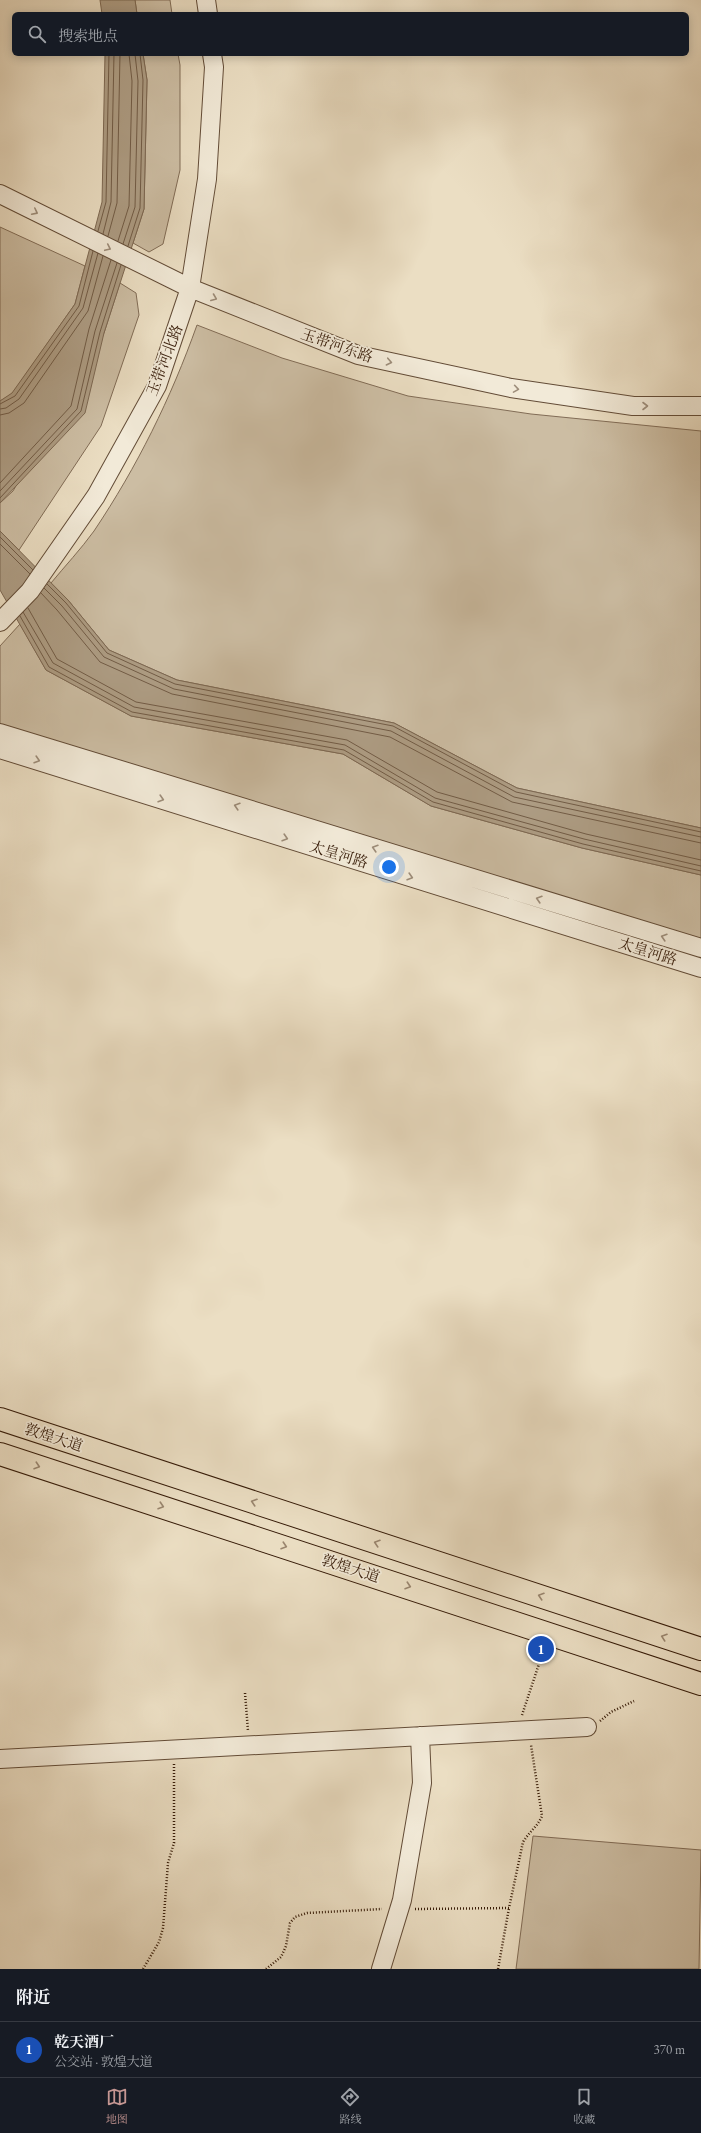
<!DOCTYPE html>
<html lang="zh">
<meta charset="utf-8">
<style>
:root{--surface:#171b24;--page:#242831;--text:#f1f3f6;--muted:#9ea1a6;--line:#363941;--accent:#c59692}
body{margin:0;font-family:"EB Garamond","Noto Serif SC",serif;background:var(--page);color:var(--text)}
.you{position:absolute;left:389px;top:867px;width:14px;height:14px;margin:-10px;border:3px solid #fff;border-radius:50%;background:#1a73e8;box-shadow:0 0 0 6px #1a73e833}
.badge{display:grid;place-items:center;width:26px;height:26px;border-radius:50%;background:var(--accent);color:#fff;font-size:13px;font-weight:700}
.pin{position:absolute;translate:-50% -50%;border:2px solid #fff;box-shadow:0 1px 4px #0006}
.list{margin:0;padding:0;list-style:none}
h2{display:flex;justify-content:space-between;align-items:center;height:52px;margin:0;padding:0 16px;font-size:17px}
h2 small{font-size:13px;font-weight:400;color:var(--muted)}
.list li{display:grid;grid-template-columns:26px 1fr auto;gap:12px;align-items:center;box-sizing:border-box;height:56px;padding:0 16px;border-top:1px solid var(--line)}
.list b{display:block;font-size:15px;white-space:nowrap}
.list p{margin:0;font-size:13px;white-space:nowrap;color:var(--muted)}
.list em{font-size:13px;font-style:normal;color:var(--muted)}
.icon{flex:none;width:22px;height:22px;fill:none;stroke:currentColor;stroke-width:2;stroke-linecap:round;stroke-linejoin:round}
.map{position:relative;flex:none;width:701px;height:1969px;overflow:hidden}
.search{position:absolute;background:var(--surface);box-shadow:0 2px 10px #0003;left:12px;right:12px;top:12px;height:44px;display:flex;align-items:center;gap:10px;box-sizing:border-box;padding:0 14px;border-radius:6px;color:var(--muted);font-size:15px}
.sheet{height:108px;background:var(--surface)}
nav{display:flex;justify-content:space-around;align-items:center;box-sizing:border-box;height:56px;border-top:1px solid var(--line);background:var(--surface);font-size:11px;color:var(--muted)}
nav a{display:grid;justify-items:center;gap:2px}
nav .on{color:var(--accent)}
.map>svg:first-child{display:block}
</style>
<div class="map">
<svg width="701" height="1969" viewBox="0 0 701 1969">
<rect width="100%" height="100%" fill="#ebdec3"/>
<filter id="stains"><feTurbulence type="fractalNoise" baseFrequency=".005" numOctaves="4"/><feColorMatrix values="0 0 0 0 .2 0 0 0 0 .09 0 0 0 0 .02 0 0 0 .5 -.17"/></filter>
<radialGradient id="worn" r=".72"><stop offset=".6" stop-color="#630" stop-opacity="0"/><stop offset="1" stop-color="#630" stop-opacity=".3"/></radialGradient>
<!-- green -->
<path fill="#ccbda3" stroke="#816c56" d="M135,0H170L172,14H137Z
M143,54H178L180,65V170L163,244L149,252L133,243L144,209L147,80Z
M0,227L85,266L75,304L12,394L0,401Z
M120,283L136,293L139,315L101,426L19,550L0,531V503L13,491L104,333Z
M197,325L282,358L408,396L531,414L701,431V828L517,788L394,723L177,680L109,650L68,600L51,583C65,566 81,549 94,531C137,467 171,398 197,325Z
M20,624L46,670L131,716L343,754L431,806L582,848L701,875V939L223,796L0,724V646Z
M533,1836L701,1850L699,1969H516Z"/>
<!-- water -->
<path fill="#ad9c83" stroke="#7d6852" d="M100,0H135L137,14H102Z
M105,54H143L147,80L144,209L104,333L85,413L0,503V401L12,393L75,304L102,202Z
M0,531L68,600L109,650L177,680L394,723L517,788L701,828V875L582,848L431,806L343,754L131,716L46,670L0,590Z"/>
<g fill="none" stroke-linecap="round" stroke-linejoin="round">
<!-- shore -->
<path stroke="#725c46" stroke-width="1" d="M98,231L106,202L109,54
M103,234L111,202L114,54
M108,236L117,203L120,54
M118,241L129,206L132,81L129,54
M123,244L135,207L138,81L135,54
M128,246L140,208L143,80L140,54
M0,404L15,396L79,306L93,251
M0,409L6,408L19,399L83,308L98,253
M0,415L9,413L24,403L88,311L103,256
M0,483L71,406L89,329L111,260
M0,491L77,409L95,331L117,263
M0,498L81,411L100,332L121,265
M0,537L33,570
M0,544L30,574
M47,584L66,603L107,653L175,684L393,726L516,792L701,832
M44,588L62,606L104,657L174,689L391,731L514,797L701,837
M41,593L57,610L100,662L172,694L390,737L512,802L701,843
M28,608L57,659L136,702L347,740L437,792L586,834L701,860
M23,612L53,663L134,707L345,745L435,798L584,839L701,866
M20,616L49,667L132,712L344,750L433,802L583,844L701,871"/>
<defs>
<path id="minor" d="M206,0L208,14
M0,194L190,288L358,355L511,388L633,406H701
M0,622L30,591L96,496L157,386L190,288L207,179L214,67L212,54
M0,733L701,948
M0,749L701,968
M0,1759L587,1727
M381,1969L402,1900L422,1783L420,1736"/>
<path id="major" d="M0,1419L701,1649
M0,1454L701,1684"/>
</defs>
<!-- minor casing -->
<use href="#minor" stroke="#634c37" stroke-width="20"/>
<!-- major casing -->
<use href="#major" stroke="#361b08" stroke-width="24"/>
<!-- path -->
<path stroke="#361b08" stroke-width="2.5" stroke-dasharray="1 2" stroke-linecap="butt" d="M245,1693L248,1731
M522,1715L539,1664
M600,1721L611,1712L634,1701
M415,1909L509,1908L523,1842C529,1832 538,1826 542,1816L531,1745
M143,1969L159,1942L163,1928L168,1863L174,1843V1764
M266,1969L281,1957L286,1946L290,1923L295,1917L307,1913L382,1909
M498,1969L509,1908"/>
<!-- minor -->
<use href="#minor" stroke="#f2ead8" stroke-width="18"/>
<!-- major -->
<use href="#major" stroke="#ebdec3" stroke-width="22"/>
</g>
<!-- one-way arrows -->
<defs><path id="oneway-chevron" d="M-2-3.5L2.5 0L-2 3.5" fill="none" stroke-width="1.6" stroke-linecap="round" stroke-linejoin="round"/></defs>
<g stroke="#9d8d7a">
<use href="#oneway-chevron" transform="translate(35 212) rotate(27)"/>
<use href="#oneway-chevron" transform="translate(108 248) rotate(25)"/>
<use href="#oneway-chevron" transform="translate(214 298) rotate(22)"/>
<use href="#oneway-chevron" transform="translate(389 362) rotate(12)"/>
<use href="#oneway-chevron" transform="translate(516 389) rotate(9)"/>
<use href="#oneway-chevron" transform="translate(645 406)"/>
<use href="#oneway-chevron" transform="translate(37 760) rotate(17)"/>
<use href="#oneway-chevron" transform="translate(161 799) rotate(17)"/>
<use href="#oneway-chevron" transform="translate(237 806) rotate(-163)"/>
<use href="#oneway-chevron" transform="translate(285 838) rotate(17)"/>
<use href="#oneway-chevron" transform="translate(375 848) rotate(-163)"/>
<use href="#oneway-chevron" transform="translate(410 877) rotate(17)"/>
<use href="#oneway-chevron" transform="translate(539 899) rotate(-163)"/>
<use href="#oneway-chevron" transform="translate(664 937) rotate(-163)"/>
</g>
<g stroke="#9a866f">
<use href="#oneway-chevron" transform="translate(37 1466) rotate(18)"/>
<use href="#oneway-chevron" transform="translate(254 1502) rotate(-162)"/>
<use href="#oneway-chevron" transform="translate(161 1506) rotate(18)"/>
<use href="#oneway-chevron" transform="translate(377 1543) rotate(-162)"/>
<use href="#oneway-chevron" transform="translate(284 1546) rotate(18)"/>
<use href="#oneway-chevron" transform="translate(408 1586) rotate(18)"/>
<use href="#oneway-chevron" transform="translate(541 1596) rotate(-162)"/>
<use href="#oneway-chevron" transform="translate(664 1637) rotate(-161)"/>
</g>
<g text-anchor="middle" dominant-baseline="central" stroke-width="3.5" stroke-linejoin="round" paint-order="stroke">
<!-- street labels -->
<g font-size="15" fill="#361b08" stroke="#f2ead8">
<text transform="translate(337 345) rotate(19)">玉带河东路</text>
<text transform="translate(164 360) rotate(-69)">玉带河北路</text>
<text transform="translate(339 854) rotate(17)">太皇河路</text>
<text transform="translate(648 951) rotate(17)">太皇河路</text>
<text transform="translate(54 1437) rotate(18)">敦煌大道</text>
<text transform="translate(351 1568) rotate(18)">敦煌大道</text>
</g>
</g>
<rect width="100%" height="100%" filter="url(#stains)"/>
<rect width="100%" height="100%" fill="url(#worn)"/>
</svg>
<div class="you"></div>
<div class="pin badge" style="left:541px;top:1649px;background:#1a4fb4">1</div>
<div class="search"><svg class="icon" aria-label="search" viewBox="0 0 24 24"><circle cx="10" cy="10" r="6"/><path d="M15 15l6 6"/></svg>搜索地点</div>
</div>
<section class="sheet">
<h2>附近<small></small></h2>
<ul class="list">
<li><span class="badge" style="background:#1a4fb4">1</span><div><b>乾天酒厂</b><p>公交站 · 敦煌大道</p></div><em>370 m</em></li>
</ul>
</section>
<nav>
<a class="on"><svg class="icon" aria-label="map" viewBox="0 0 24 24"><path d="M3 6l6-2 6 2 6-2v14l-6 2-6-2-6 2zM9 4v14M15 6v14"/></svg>地图</a>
<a><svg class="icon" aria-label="directions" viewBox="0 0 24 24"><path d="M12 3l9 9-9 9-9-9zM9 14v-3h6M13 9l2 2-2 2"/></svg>路线</a>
<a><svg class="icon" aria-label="saved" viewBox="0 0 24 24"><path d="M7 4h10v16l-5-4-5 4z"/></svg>收藏</a>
</nav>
